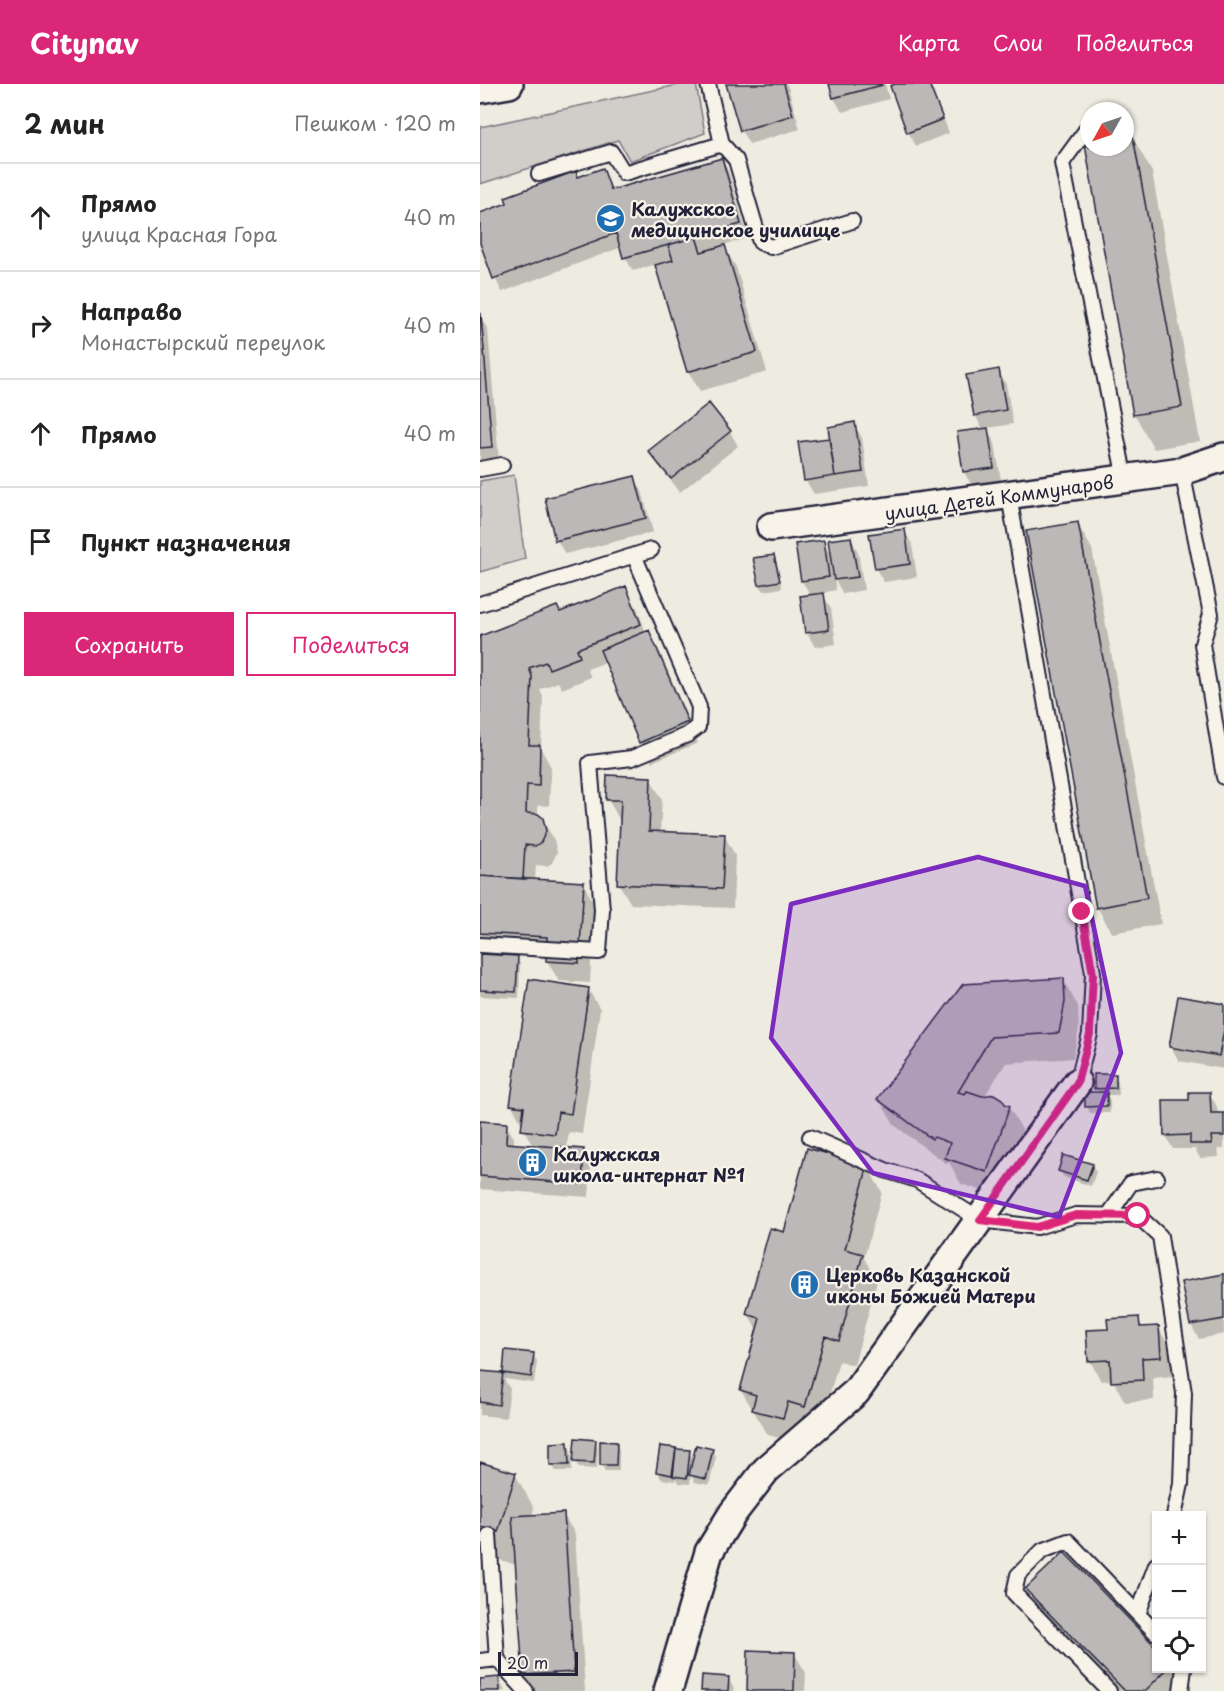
<!DOCTYPE html>
<html lang="ru">
<meta charset="utf-8">
<style>
:root{--surface:#fff;--page:#f2f2f2;--text:#222;--muted:#767676;--line:#e0e0e0;--accent:#db2777}
body{margin:0;font-family:"Playpen Sans",sans-serif;background:var(--page);color:var(--text)}
.controls{position:absolute;right:18px;bottom:18px;display:grid;overflow:hidden;border-radius:0px;box-shadow:0 2px 4px #0004}
.controls button{width:54px;height:54px;display:grid;place-items:center;padding:0;border:0;border-bottom:2px solid var(--line);background:var(--surface);color:var(--text);font:30px sans-serif}
.compass{position:absolute;left:600px;top:18px;width:54px;height:54px;border-radius:50%;background:var(--surface);box-shadow:0 2px 4px #0004;rotate:230deg}
.scale{position:absolute;left:18px;bottom:15px;width:80px;box-sizing:border-box;padding-left:6px;border:3px solid #22223b;border-top:0;font-size:16px;line-height:21px;white-space:nowrap;color:#22223b;-webkit-text-stroke:4px #f7f3e8;paint-order:stroke}
.stop{position:absolute;width:18px;height:18px;margin:-14px;border:4px solid #db2777;border-radius:50%;background:#fff}
.stop.end{background:#db2777;border-color:#fff;box-shadow:0 2px 6px #0008}
.list{margin:0;padding:0;list-style:none}
h2{display:flex;justify-content:space-between;align-items:center;height:78px;margin:0;padding:0 24px;font-size:26px}
h2 small{font-size:20px;font-weight:400;color:var(--muted)}
.list li{display:grid;grid-template-columns:39px 1fr auto;gap:18px;align-items:center;box-sizing:border-box;height:108px;padding:0 24px;border-top:2px solid var(--line)}
.list b{display:block;font-size:22px;white-space:nowrap}
.list p{margin:0;font-size:20px;white-space:nowrap;color:var(--muted)}
.list em{font-size:20px;font-style:normal;color:var(--muted)}
.actions{display:flex;gap:12px;padding:18px 24px}
.actions a{flex:1;padding:14px 0;border:2px solid var(--accent);border-radius:0px;text-align:center;font-size:21px;color:var(--accent)}
.actions .main{background:var(--accent);color:#fff}
.icon{flex:none;width:33px;height:33px;fill:none;stroke:currentColor;stroke-width:2;stroke-linecap:round;stroke-linejoin:round}
.map{position:relative;flex:none;width:744px;height:1607px;overflow:hidden}
header{display:flex;align-items:center;gap:36px;box-sizing:border-box;height:84px;padding:0 30px;background:var(--accent);color:#fff}
header strong{font-size:28px}
nav{display:flex;gap:33px;margin-inline-start:auto;font-size:21px}
main{display:flex}
aside{flex:1;background:var(--surface)}
.map>svg:first-child{display:block}
</style>
<header>
<strong>Citynav</strong>
<nav><a>Карта</a><a>Слои</a><a>Поделиться</a></nav>
</header>
<main>
<aside>
<h2>2 мин<small>Пешком · 120 m</small></h2>
<ul class="list">
<li><svg class="icon" aria-label="ahead" viewBox="0 0 24 24"><path d="M12 20V5M6 11l6-6 6 6"/></svg><div><b>Прямо</b><p>улица Красная Гора</p></div><em>40 m</em></li>
<li><svg class="icon" aria-label="right" viewBox="0 0 24 24"><path d="M7 20v-9h11M14 6l5 5-5 5"/></svg><div><b>Направо</b><p>Монастырский переулок</p></div><em>40 m</em></li>
<li><svg class="icon" aria-label="ahead" viewBox="0 0 24 24"><path d="M12 20V5M6 11l6-6 6 6"/></svg><div><b>Прямо</b></div><em>40 m</em></li>
<li><svg class="icon" aria-label="arrive" viewBox="0 0 24 24"><path d="M6 21V4h12l-3 4 3 4H6"/></svg><div><b>Пункт назначения</b></div></li>
</ul>
<div class="actions"><a class="main">Сохранить</a><a>Поделиться</a></div>
</aside>
<div class="map">
<svg width="744" height="1607" viewBox="0 0 744 1607">
<rect width="100%" height="100%" fill="#eeebe1"/>
<filter id="ink" filterUnits="userSpaceOnUse"><feTurbulence type="fractalNoise" baseFrequency=".0167" numOctaves="2"/><feDisplacementMap in="SourceGraphic" scale="12" xChannelSelector="R" yChannelSelector="G"/><feConvolveMatrix kernelMatrix="1 2 1 2 8 2 1 2 1" color-interpolation-filters="sRGB"/></filter>
<g filter="url(#ink)">
<!-- green -->
<path fill="#d1cdc9" stroke="#7a7882" stroke-width="1.5" d="M202,0H216L225,49L150,77L138,56L0,100V43Z
M34,391L45,475L0,488V397Z"/>
<!-- shadow -->
<path fill="#0003" d="M248,0H307L320,45L269,60L261,46Z
M351,0H405L409,15L362,28L354,14Z
M419,0H450L469,49L436,62L428,48Z
M653,54L672,88L720,357L674,365L655,331L607,62L645,63V55Z
M241,75L249,89L268,154L243,161L256,183L287,288L220,307L208,287L177,180L153,187L145,173L142,163L22,208L15,194L0,155V131L122,86L133,107Z
M0,232L8,246L19,377L0,379Z
M518,287L526,300L533,340L507,344L515,359L521,397L492,402L484,388L479,350L503,346L495,331Z
M229,321L250,348L258,362L200,408L178,381L170,368Z
M374,340L382,354L389,402L334,410L326,397L320,360L351,355Z
M155,394L162,407L173,448L85,470L77,456Z
M597,439L612,465L681,840L632,849L617,823Z
M424,446L432,460L437,493L404,498L396,485Z
M371,454L378,468L384,506L363,510L354,494L356,506L342,509L351,524L356,560L335,563L327,549L321,514L331,512L322,497L343,458L352,473Z
M294,472L297,479L302,504L284,507L280,501L275,476Z
M145,504L157,524L166,549L168,548L180,568L218,659L172,678L160,658L127,578L107,585L111,593L82,605L78,598L60,605L63,613L61,665L71,683L69,722L58,721V732L62,735L74,756L77,768L72,779L67,782L56,781L55,797L103,799L114,820L110,899L79,897L67,877L68,872L0,868V554L80,530Z
M170,694L182,715L180,749L244,751L255,771L253,824L151,820L139,800L142,736L139,735L128,715Z
M0,872L37,874L40,880L39,914L0,912Z
M583,896L598,922L599,945L593,974L526,979L504,1013L529,1023L544,1049L522,1113L481,1100L469,1078L467,1080L414,1041L399,1015Z
M108,905L120,925L102,1050L89,1048L86,1066L104,1067L111,1081L109,1113L0,1105V1039L26,1041L34,1054V1061L53,1063L32,1021Z
M744,922V985L699,977L691,963Z
M635,991L638,998L639,1011H626L630,1016V1029H610L607,1022L619,1010L616,1004Z
M730,1010L737,1023L738,1031H744V1065H738L739,1073L720,1074L715,1065H693L685,1051L711,1017Z
M612,1081L616,1088L611,1102L584,1093L580,1087Z
M387,1082L402,1108L384,1174L397,1197L374,1281L359,1277L339,1348L318,1359L288,1351L261,1306L278,1247L268,1230Z
M744,1191V1250L719,1255L711,1241L703,1199Z
M658,1235L663,1244L678,1243L690,1264L692,1292L673,1294L674,1316L645,1318L633,1296L621,1297L610,1277L629,1246Z
M27,1267L53,1270L57,1277L54,1299L24,1295L30,1305L26,1334L0,1331V1288L24,1291Z
M115,1357L118,1364L117,1385L99,1384L95,1377Z
M136,1359L139,1366V1387H125L121,1380Z
M88,1360L91,1366L92,1387H76L72,1381Z
M181,1363L209,1368L214,1377L232,1367L236,1373L229,1401L215,1398L211,1391L210,1400L199,1399L196,1394L195,1397L181,1395L178,1388Z
M0,1379L35,1390L54,1424L52,1432L83,1430L95,1450L105,1607H54L44,1591L37,1481L0,1470Z
M584,1470L676,1565V1584H694L704,1601L697,1607H639L559,1525L547,1505Z
M314,1569L326,1589L325,1607H269Z
M248,1594L255,1607H223Z
M18,1595L25,1607H0V1596Z"/>
<!-- building -->
<path fill="#bbb8b7" stroke="#22223b" stroke-width="1.5" d="M246,0H304L313,31L260,47Z
M349,0H401L402,1L353,14Z
M415,0H449L463,35L427,49L410,2Z
M653,52L702,323L653,331L605,61L609,60V63H645V54Z
M242,74L261,140L143,174L136,149L13,195L0,159V129L27,119L25,113L96,87L98,93L123,84L131,106Z
M216,153L221,168L245,161L277,268L207,288L175,181L193,176L188,161Z
M1,230L12,363L0,364V231Z
M519,285L526,326L494,332L486,291Z
M229,319L251,347L191,395L168,367Z
M375,338L383,388L355,392L348,343Z
M508,344L514,384L483,388L477,348Z
M349,354L355,392L324,397L318,358Z
M155,392L166,434L75,457L65,414Z
M598,438L667,814L616,824L546,447Z
M425,445L430,480L395,485L389,450Z
M371,453L378,493L354,496L348,456Z
M344,456L349,493L321,497L315,460Z
M294,471L300,497L279,501L273,474Z
M146,502L161,540L97,565L100,573L69,585L66,578L49,584L52,592L49,661H60L59,702L47,701L46,729L58,730L63,734L66,747L61,758L55,762L45,761L43,795L0,792V552L77,522L80,528Z
M344,509L349,546L325,549L320,512Z
M169,546L208,638L159,659L120,566Z
M127,691L171,693L169,747L245,750L242,805L137,800L141,716H126Z
M0,792L104,798L99,879L66,877L67,853L0,849Z
M0,870L38,872L36,908L0,906Z
M584,894L585,918L579,949L511,953L478,1008L485,1010L487,1007L502,1012L514,1010L522,1015L525,1020L530,1022L507,1088L465,1074L470,1059L454,1053L452,1055L397,1015L483,900Z
M49,895L109,904L91,1030L78,1028L75,1050L41,1046L44,1023L30,1021Z
M698,912L744,920V946L739,972L689,963Z
M614,990H636V1004L614,1005Z
M605,1008H627V1022L605,1023Z
M709,1008H730L731,1029H744V1052H731L732,1060H710V1051L684,1052L683,1016H709Z
M0,1037L27,1039L26,1059L104,1065L102,1100L0,1092Z
M327,1064L388,1081L365,1165L383,1170L359,1257L345,1252L325,1323L308,1318L303,1334L272,1326L276,1311L260,1306L280,1234L266,1230L290,1144L304,1148Z
M583,1071L613,1080L607,1096L578,1087Z
M744,1190V1235L710,1241L701,1198Z
M659,1233L660,1243L679,1242L681,1273L662,1274L663,1296L631,1298L630,1276L608,1277L606,1246L628,1245L627,1235Z
M25,1266L54,1269L51,1293L23,1289Z
M0,1287L23,1289L19,1321L0,1318Z
M95,1354L116,1356L114,1379L93,1378Z
M120,1357L137,1358L136,1381H120Z
M88,1358L89,1381H70V1359Z
M216,1361L233,1365L226,1395L209,1391Z
M180,1362L196,1364L192,1391L176,1388Z
M196,1365L210,1366L207,1394L193,1392Z
M0,1378L36,1389L18,1448L0,1443Z
M84,1429L94,1588L43,1591L32,1432Z
M584,1468L676,1563V1584H688L665,1607H645L545,1505Z
M268,1566L315,1568L314,1607H267Z
M222,1591L249,1593L248,1607H221Z
M19,1593L20,1607H0V1595Z"/>
<g fill="none" stroke-linecap="round" stroke-linejoin="round">
<defs>
<path id="lane" d="M228,0L242,60L256,76L280,158L291,163L372,137
M606,46L582,79L645,395
M59,90L131,68L144,89L242,60
M0,385L22,381
M702,387L731,530L722,560L744,693
M529,412L613,889L610,950L597,999
M0,520L171,466
M0,861L119,868L122,826L110,679L152,674L207,651L218,643L219,623L154,471
M330,1053L405,1086L437,1096L500,1136L557,1143L596,1131L658,1132L680,1152L704,1309L701,1400L694,1432
M628,1132L651,1099L677,1094
M9,1451L17,1575L46,1607
M658,1530L676,1481
M0,1577L17,1575
M629,1607L534,1509L538,1491L562,1467L588,1457L676,1549
M701,1607L704,1584"/>
<path id="street" d="M0,5L29,0
M291,443L702,387L744,373
M188,1607L229,1468L253,1429L286,1386L376,1308L597,999"/>
</defs>
<!-- lane casing -->
<use href="#lane" stroke="#22223b" stroke-width="18"/>
<!-- street casing -->
<use href="#street" stroke="#22223b" stroke-width="32"/>
<!-- lane -->
<use href="#lane" stroke="#f7f3e8" stroke-width="14"/>
<!-- street -->
<use href="#street" stroke="#f7f3e8" stroke-width="27"/>
</g>
</g>
<g fill="none" stroke-linecap="round" stroke-linejoin="round" filter="url(#ink)">
<!-- route -->
<path stroke="#db2777" stroke-width="8" d="M602,828L613,890L610,950L597,999L500,1136L557,1143L596,1131L658,1132"/>
</g>
<!-- marked area -->
<path fill="#7b2cbf" fill-opacity="0.2" stroke="#7b2cbf" stroke-width="4.5" stroke-linejoin="round" d="M498,773L605,802L641,969L579,1133L393,1089L291,954L311,820Z"/>
<!-- icons -->
<defs>
<symbol id="university-disc" viewBox="-11 -11 22 22"><circle r="9.5" fill="#1f6fb2" stroke="#f7f3e8"/><path d="M0-5L7-2L0 1L-7-2ZM-4 1L0 2.5L4 1V4Q0 6-4 4Z" fill="#fff"/></symbol>
<symbol id="building-disc" viewBox="-11 -11 22 22"><circle r="9.5" fill="#1f6fb2" stroke="#f7f3e8"/><path d="M-4-6H4V6H1V3H-1V6H-4ZM-2.5-4.3h1.7v1.8h-1.7ZM.8-4.3h1.7v1.8H.8ZM-2.5-1h1.7V.8h-1.7ZM.8-1h1.7V.8H.8Z" fill="#fff"/></symbol>
</defs>
<g fill-rule="evenodd">
<use href="#university-disc" x="114" y="118" width="33" height="33"/>
<use href="#building-disc" x="36" y="1062" width="33" height="33"/>
<use href="#building-disc" x="308" y="1184" width="33" height="33"/>
</g>
<g text-anchor="middle" dominant-baseline="central" stroke-width="4.5" stroke-linejoin="round" paint-order="stroke">
<!-- poi labels -->
<g font-size="18" font-weight="bold" fill="#22223b" stroke="#f7f3e8" text-anchor="start">
<text x="151" y="124">Калужское<tspan x="151" dy="21">медицинское училище</tspan></text>
<text x="73" y="1069">Калужская<tspan x="73" dy="21">школа-интернат №1</tspan></text>
<text x="346" y="1190">Церковь Казанской<tspan x="346" dy="21">иконы Божией Матери</tspan></text>
</g>
<!-- street labels -->
<g font-size="18" fill="#22223b" stroke="#f7f3e8">
<text transform="translate(519 413) rotate(-8)">улица Детей Коммунаров</text>
</g>
</g>
</svg>
<div class="controls">
<button>+</button>
<button>−</button>
<button><svg class="icon" aria-label="locate" viewBox="0 0 24 24"><circle cx="12" cy="12" r="6"/><path d="M12 2v4M12 18v4M2 12h4M18 12h4"/></svg></button>
</div>
<svg class="compass" viewBox="-18 -18 36 36"><path d="M0-13l5 13h-10z" fill="#e53935"/><path d="M0 13l5-13h-10z" fill="#767676"/></svg>
<div class="scale">20 m</div>
<div class="stop" style="left:658px;top:1132px"></div>
<div class="stop end" style="left:602px;top:828px"></div>
</div>
</main>
